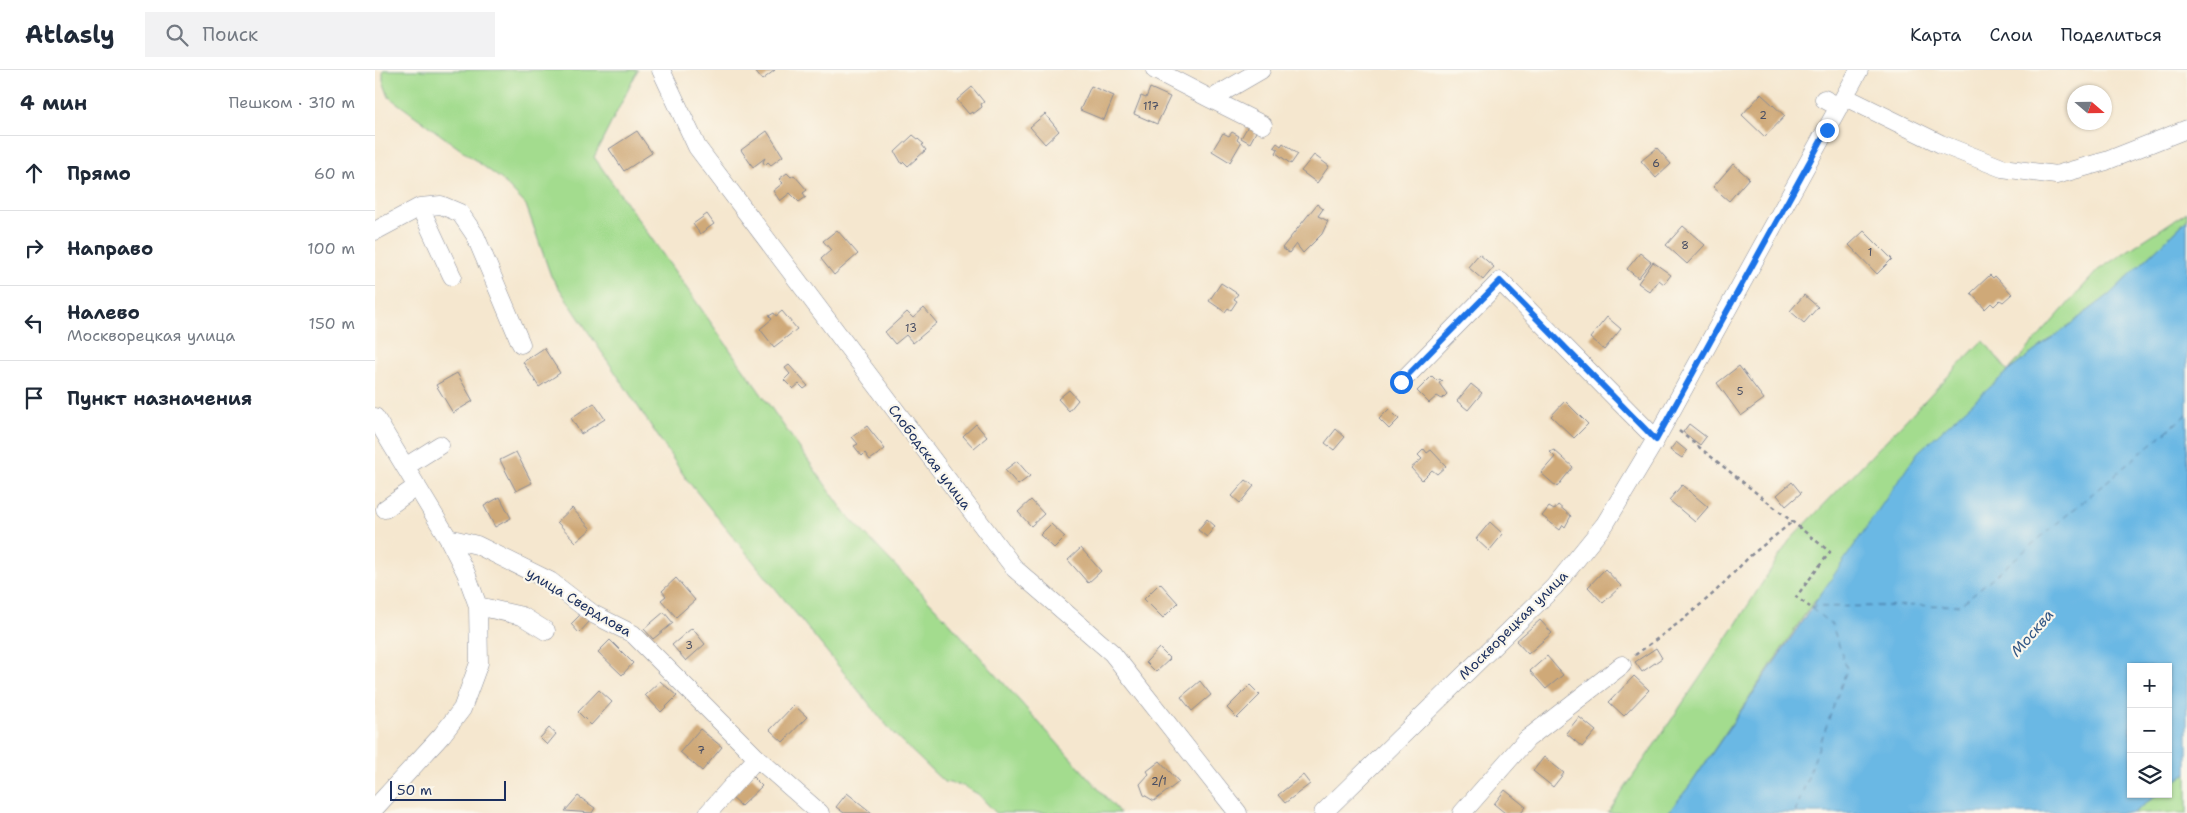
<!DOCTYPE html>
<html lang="ru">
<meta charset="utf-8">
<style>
:root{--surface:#fff;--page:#f2f2f3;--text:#1f2937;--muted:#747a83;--line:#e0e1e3}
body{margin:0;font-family:"Shantell Sans",sans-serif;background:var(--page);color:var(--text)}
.controls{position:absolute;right:15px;bottom:15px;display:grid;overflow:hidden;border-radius:0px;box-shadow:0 1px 4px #0004}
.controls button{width:45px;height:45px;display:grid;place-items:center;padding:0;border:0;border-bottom:1px solid var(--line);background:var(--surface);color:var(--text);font:25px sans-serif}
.compass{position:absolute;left:1692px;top:15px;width:45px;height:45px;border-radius:50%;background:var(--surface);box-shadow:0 1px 4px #0004;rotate:110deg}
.scale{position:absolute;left:15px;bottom:12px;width:116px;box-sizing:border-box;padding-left:5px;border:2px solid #1b2f5e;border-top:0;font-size:14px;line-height:18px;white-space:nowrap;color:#1b2f5e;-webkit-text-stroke:4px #fbf7ec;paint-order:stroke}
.stop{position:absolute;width:15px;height:15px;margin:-11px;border:4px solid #1a73e8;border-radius:50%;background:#fff}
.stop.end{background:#1a73e8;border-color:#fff;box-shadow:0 1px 5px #0008}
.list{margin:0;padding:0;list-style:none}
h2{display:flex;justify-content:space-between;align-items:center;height:65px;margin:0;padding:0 20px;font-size:21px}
h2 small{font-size:16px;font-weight:400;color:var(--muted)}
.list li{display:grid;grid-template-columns:32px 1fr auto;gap:15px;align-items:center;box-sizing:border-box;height:75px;padding:0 20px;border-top:1px solid var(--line)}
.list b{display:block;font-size:19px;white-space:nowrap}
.list p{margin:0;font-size:16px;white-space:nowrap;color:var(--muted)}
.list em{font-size:16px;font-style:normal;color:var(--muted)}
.icon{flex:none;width:28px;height:28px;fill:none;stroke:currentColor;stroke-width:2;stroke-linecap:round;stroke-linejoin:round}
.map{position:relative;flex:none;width:1812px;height:743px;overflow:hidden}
header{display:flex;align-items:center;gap:30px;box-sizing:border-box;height:70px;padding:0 25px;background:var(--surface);border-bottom:1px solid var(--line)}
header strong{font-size:24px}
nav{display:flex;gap:28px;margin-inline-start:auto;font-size:18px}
.search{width:350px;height:45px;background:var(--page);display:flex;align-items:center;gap:12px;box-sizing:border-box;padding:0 18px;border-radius:0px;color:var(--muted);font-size:19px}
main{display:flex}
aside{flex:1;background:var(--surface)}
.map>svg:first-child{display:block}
</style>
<header>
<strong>Atlasly</strong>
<div class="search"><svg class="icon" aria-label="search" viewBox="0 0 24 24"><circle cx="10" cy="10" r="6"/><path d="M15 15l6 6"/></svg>Поиск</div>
<nav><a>Карта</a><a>Слои</a><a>Поделиться</a></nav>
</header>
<main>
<aside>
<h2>4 мин<small>Пешком · 310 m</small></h2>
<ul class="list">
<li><svg class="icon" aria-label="ahead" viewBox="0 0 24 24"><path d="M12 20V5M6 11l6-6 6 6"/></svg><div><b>Прямо</b></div><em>60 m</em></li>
<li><svg class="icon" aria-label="right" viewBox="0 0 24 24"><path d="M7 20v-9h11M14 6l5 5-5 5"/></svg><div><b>Направо</b></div><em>100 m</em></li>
<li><svg class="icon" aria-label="left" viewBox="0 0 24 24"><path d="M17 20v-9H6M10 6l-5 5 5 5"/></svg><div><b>Налево</b><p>Москворецкая улица</p></div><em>150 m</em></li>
<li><svg class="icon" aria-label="arrive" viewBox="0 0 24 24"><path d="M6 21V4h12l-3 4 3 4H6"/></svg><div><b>Пункт назначения</b></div></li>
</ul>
</aside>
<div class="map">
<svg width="1812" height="743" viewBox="0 0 1812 743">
<rect width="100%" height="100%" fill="#fbf7ec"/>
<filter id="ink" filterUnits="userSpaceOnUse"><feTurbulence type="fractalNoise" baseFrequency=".02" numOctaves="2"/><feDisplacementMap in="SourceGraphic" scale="10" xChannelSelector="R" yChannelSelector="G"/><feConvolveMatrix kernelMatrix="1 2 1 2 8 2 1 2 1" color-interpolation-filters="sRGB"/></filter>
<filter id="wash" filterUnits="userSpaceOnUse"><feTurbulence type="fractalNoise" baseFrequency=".0096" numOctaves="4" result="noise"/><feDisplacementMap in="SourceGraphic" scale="20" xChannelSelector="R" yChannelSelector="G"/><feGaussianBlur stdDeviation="1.12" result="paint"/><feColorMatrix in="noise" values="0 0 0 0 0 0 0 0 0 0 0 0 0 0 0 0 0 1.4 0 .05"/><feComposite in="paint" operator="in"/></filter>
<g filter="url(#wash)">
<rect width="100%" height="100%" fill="#f5e7cf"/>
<!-- green -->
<path fill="#a3dc8e" stroke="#5f8676" d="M8,0H263L219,87L471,444L572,550L745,743H621L603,724L586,715L569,712L518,663L312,410L176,206L151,135L126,109L14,27L8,11Z
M1812,142V150L1734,225L1632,302L1435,537L1316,714L1293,743H1233L1356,562L1414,471L1608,270L1633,301L1723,200Z
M1812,703V743H1758L1783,724H1793V716Z"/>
<!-- water -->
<path fill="#6bb8e4" stroke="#4374a1" d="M1812,150V703L1793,716V597H1756V724H1783L1758,743H1293L1316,714L1543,382L1632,302L1734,225Z"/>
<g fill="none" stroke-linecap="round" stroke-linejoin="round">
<!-- ferry -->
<path stroke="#335886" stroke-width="1" stroke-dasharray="6 5" stroke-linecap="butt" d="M1435,537L1585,535L1812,344
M1420,743L1472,599L1457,555L1436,538"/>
</g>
<g id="blocks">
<!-- building -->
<path fill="#cfa978" d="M379,0H400L387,10Z
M716,16L739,26L729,50L705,40Z
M597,17L609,32L606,34L607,37L598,44L597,42L594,44L582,30Z
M775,18L795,27L782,54L759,44L766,26L771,28Z
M1386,24L1410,46L1390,67L1367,45Z
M670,44L684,61L670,74L655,57Z
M873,56L882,60L875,73L866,68Z
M262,61L277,83L249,101L234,79Z
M392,61L408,86L396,95L393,92L390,95L388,92L390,88L378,97L366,80Z
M857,62L864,66L862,70L866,73L855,92L837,81L848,63L854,66Z
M538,65L549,74L547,75L551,80L533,96L529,92L527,94L520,82Z
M902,73L906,76L908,73L923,84L916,94L901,83L903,79L899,77Z
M1282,78L1296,94L1281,108L1266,91Z
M939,85L954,96L942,113L926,101Z
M1358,94L1374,108L1354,131L1338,117Z
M412,103L416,107L419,105L432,120L428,123L431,127L424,132L415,123L405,131L398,121L408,113L404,109Z
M942,134L948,139L943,146L953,151L947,164L928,183L921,174L914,183L907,178Z
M332,144L339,154L325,164L318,154Z
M1308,156L1330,175L1312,194L1291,175Z
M462,160L483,184L459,205L446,189L456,180L448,171Z
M1489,161L1517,189L1502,204L1474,175Z
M1265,183L1276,192L1263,208L1252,199Z
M1104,184L1119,197L1108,210L1093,197Z
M1278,192L1296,205L1289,214L1284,210L1275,222L1263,213Z
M1615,205L1618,208L1620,206L1637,224L1628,232L1625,230L1619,236L1616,233L1610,239L1596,223Z
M846,213L863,224L859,229L862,231L856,240L853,238L850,242L834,231Z
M1429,225L1443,237L1429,253L1415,241Z
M549,238L562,253L538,273L531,265L520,274L510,262L532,242L538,248Z
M407,241L422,259L399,277L385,259L397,249L394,246L399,243L401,246Z
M1232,247L1246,259L1229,280L1215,268Z
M169,278L185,303L164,317L148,292Z
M414,295L433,316L429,319L424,314L418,319L409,310L415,304L410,298Z
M1364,296L1389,329L1366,346L1342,313Z
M82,303L98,331L78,343L61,315Z
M1057,306L1062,311L1065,309L1067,311L1064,313L1072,324L1067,329L1062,326L1054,333L1042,321Z
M1096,314L1107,323L1093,340L1082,331Z
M694,320L703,330L694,341L683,329Z
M1190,331L1213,354L1199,368L1176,346Z
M219,333L230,349L206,364L196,348Z
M1014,339L1024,349L1014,359L1004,349Z
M601,354L612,367L599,378L588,366Z
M1314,354L1331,367L1325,375L1308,362Z
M492,356L510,379L495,390L490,383L487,386L479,376L483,374L477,367Z
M961,359L970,367L959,380L950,373Z
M1301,372L1312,381L1307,388L1295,380Z
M1049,379L1052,383L1056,380L1071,396L1062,404L1057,400L1047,410L1036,398L1047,389L1043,385Z
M1179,380L1198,397L1182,417L1166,403L1180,387L1175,382Z
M141,382L157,413L141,421L125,390Z
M642,391L655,406L643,415L630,400Z
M871,410L879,416L865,433L857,426Z
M1417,412L1426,423L1411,436L1402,425Z
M1307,415L1333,437L1320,452L1294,430Z
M125,427L136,448L120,457L109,436Z
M656,430L669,444L656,456L643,442Z
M1183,435L1196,446L1190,457L1188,455L1185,460L1167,446L1174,437L1179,440Z
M197,438L216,459L201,472L182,452Z
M832,449L840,456L832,467L823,460Z
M1115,452L1128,464L1114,481L1101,469Z
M676,454L690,467L679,478L665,465Z
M706,478L726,501L713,513L693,490Z
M1230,499L1246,516L1228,533L1213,517Z
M301,508L320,530L301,547L286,530L291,526L287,521Z
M785,513L803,533L788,548L769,529Z
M289,542L298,553L278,569L269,559Z
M207,543L215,551L204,563L196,554Z
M1165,550L1177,563L1153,584L1141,571Z
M317,558L330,574L311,591L297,575Z
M235,570L258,593L247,605L223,582Z
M784,578L795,589L781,602L771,592Z
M1281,578L1287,588L1267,602L1260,592Z
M1172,586L1188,605L1171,619L1155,601Z
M1259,606L1274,620L1249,646L1234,632Z
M285,611L302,626L286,642L270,625Z
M825,611L836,625L817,641L806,627Z
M875,615L885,625L862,648L852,638Z
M224,620L237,632L216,655L203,642Z
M419,635L432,647L408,672L395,660Z
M1204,647L1221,661L1207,677L1191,663Z
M174,658L181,664L172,675L165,668Z
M325,659L347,677L327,701L305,682Z
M1169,687L1189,703L1178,717L1158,701Z
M785,691L804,712L779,731L769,725L765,714L774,704L772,701Z
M928,705L935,714L910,733L903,725Z
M377,706L387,716L366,736L356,727Z
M1130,720L1151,737L1146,743H1130L1119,734Z
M472,723L497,743H469L461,737Z
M203,726L220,738L217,743L190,741Z"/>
</g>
</g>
<g filter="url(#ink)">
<use href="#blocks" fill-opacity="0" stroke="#888b96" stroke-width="1"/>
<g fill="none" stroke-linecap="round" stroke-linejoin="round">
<defs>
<path id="minor" d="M286,0L322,77L640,499L737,583L863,743
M780,0L836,29
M886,0L836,29L888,55
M1470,27L1566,74L1627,98L1681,105L1731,91L1812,59
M1449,29L1464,37
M45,137L77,206
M0,161L45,137L66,135L85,143L100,165L146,274
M1026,312L1125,211L1281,369
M0,347L73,468L91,503L103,536L104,593L87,639L67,665L0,738
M30,397L65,375
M10,439L42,416
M73,468L102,475L175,511L218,544L258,564L382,688L445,743
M103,536L147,546L171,561
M333,743L382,688
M948,743L1179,517L1230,454L1281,369L1484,0
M1087,743L1152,669L1247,595"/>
</defs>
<!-- minor casing -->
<use href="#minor" stroke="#888b96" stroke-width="19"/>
<!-- path -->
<path stroke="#888b96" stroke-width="2.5" stroke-dasharray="4 4" stroke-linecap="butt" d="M1304,361L1455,482L1421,527L1435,537
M1260,585L1305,552L1339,523L1375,486L1417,452"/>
<!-- minor -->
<use href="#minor" stroke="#fff" stroke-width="18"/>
</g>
</g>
<g fill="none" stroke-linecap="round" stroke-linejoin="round" filter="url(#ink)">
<!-- route -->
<path stroke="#1a73e8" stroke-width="6" d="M1026,312L1125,211L1281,370L1452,60"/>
</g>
<g text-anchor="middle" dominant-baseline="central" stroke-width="4.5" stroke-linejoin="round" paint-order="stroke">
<!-- number labels -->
<g font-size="11" fill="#484e64">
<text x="776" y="36">117</text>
<text x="1388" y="45">2</text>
<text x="1281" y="93">6</text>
<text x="1310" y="175">8</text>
<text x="1495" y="182">1</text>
<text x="536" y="258">13</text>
<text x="1365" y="321">5</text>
<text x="314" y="575">3</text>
<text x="326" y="680">7</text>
<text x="784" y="711">2/1</text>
</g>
<!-- street labels -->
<g font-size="14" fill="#1b2f5e" stroke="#fbf7ec">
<text transform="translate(555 387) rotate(53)">Слободская улица</text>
<text transform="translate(204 532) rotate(31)">улица Свердлова</text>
<text transform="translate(1138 555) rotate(-45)">Москворецкая улица</text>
</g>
<!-- water labels -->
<g font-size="15" font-style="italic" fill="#335886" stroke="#fbf7ec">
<text transform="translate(1657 563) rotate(-49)">Москва</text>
</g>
</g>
</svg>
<div class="controls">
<button>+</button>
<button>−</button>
<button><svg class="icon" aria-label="layers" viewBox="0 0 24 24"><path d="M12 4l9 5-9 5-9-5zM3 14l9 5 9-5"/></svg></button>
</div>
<svg class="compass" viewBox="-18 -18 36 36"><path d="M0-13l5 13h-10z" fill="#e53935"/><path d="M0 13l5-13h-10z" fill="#747a83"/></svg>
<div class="scale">50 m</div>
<div class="stop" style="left:1026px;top:312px"></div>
<div class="stop end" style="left:1452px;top:60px"></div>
</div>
</main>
